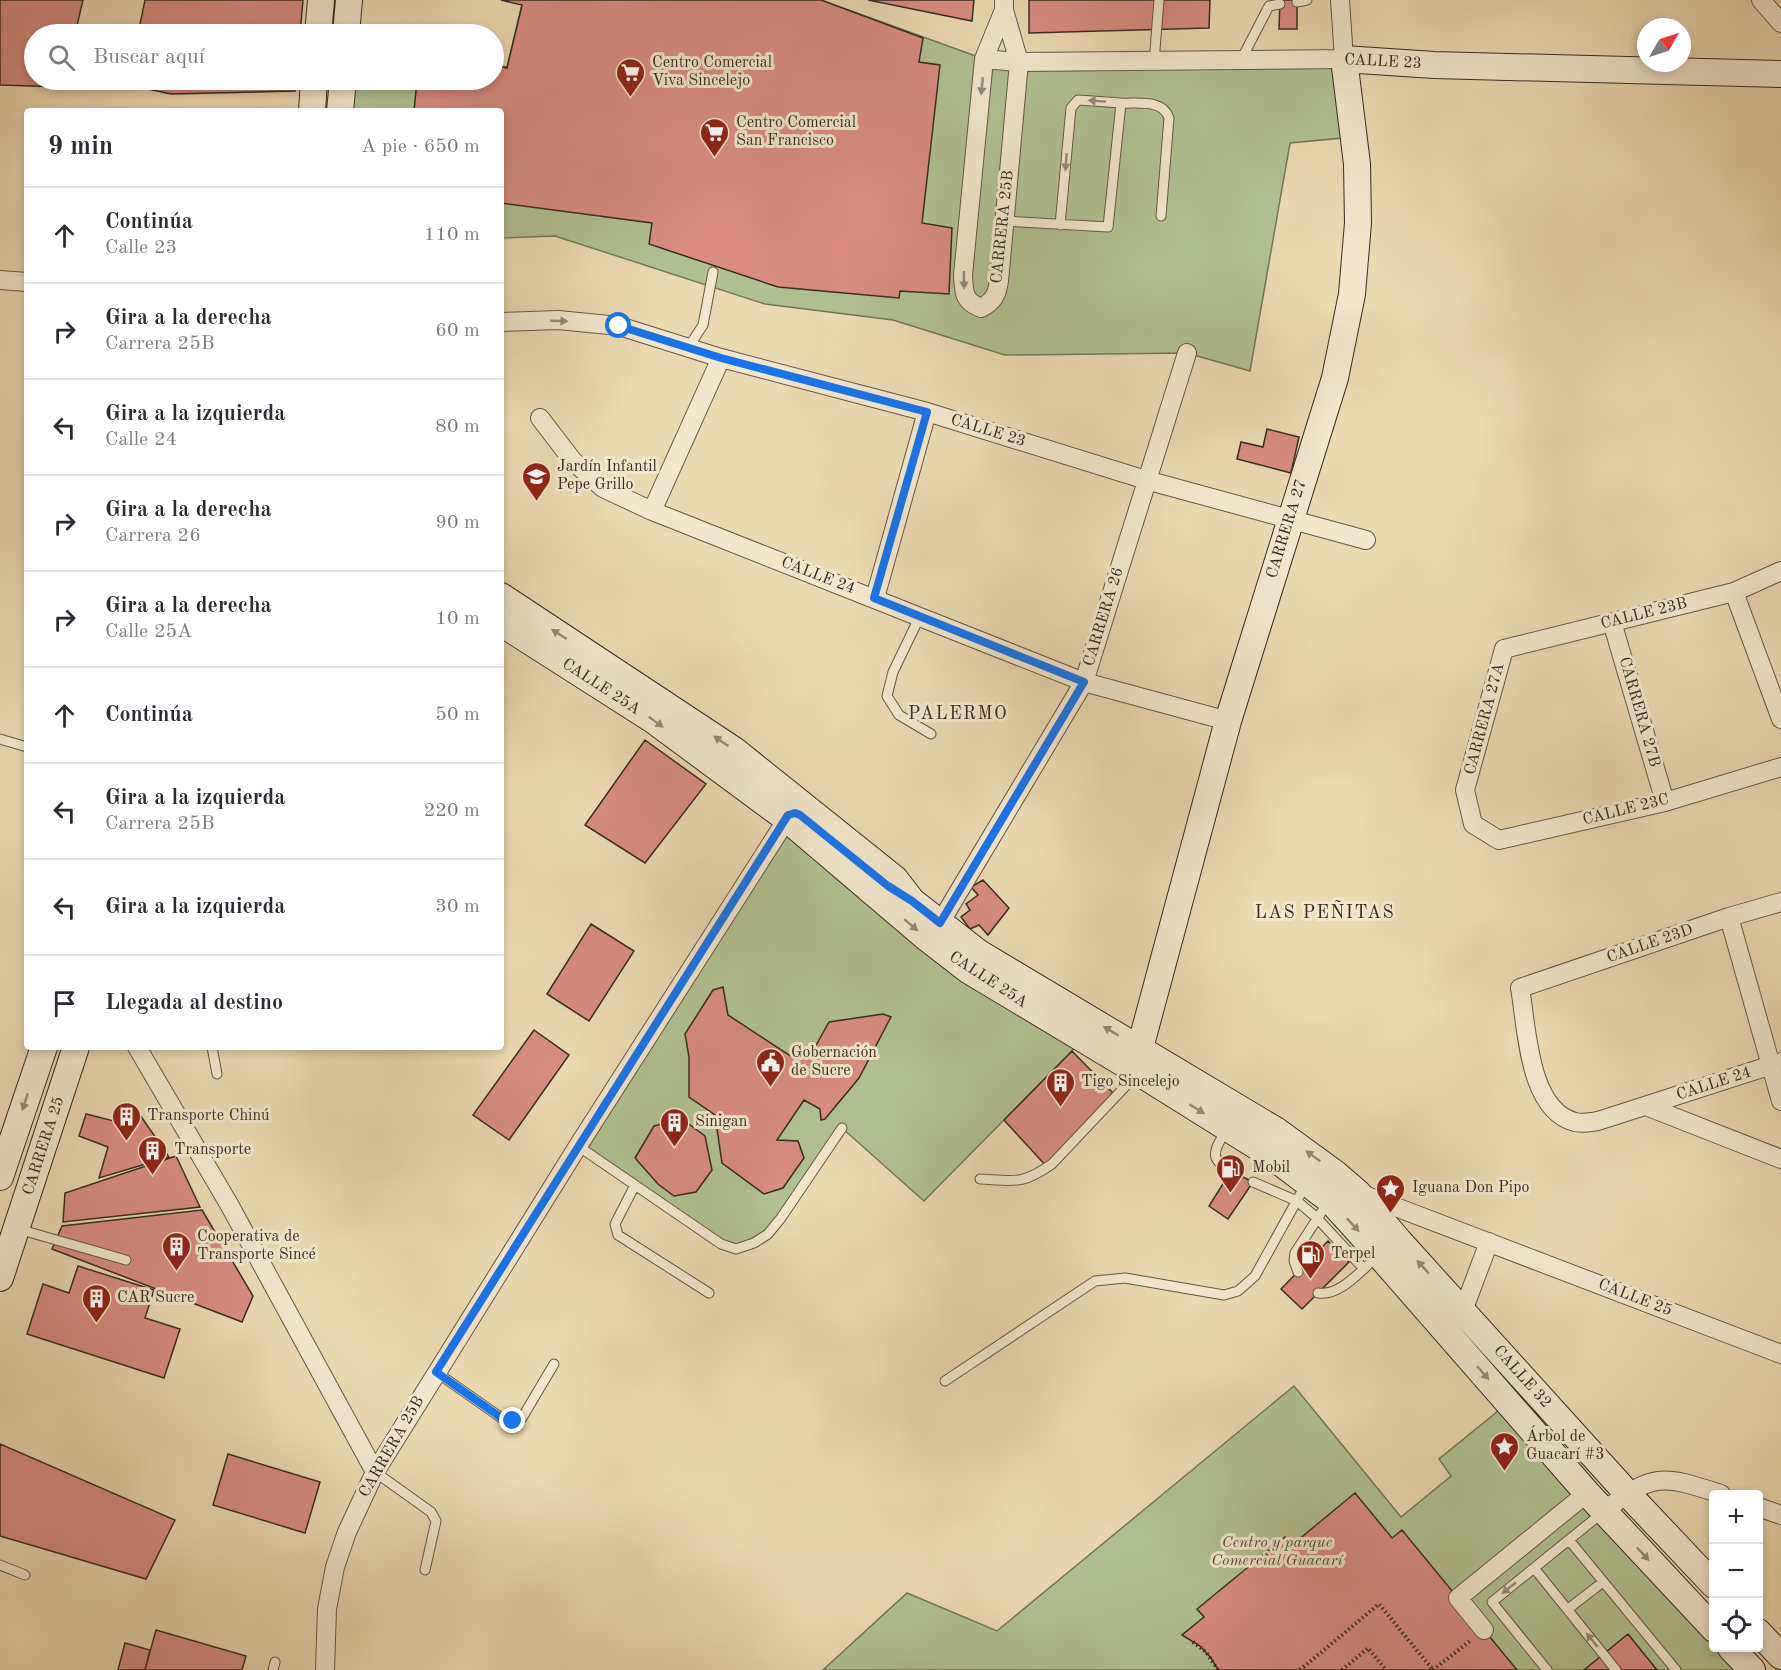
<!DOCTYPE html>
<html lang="es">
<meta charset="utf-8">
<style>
:root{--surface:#fff;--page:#f2f2f3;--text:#2b2b33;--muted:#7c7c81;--line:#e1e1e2}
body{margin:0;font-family:"Old Standard TT",serif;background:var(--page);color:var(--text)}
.controls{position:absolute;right:18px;bottom:18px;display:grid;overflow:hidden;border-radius:6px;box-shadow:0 3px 9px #0003}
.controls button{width:54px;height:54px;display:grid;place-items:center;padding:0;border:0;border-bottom:2px solid var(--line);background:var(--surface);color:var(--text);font:30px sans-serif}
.compass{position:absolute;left:1637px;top:18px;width:54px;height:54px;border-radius:50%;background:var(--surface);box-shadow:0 3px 9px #0003;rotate:51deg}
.stop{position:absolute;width:18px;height:18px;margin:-14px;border:4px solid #1a73e8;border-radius:50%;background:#fff}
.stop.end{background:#1a73e8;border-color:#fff;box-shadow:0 2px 6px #0008}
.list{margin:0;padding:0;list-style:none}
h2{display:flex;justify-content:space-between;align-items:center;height:78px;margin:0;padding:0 24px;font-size:26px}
h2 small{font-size:20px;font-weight:400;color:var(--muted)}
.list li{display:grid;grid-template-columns:39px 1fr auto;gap:18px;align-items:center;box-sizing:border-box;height:96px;padding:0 24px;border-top:2px solid var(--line)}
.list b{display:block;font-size:22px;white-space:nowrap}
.list p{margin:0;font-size:20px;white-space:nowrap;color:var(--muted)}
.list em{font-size:20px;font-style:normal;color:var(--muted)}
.icon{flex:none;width:33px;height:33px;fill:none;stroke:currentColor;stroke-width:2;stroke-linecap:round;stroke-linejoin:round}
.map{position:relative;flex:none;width:1781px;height:1670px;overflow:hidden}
.search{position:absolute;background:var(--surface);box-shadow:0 3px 9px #0003;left:24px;top:24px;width:480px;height:66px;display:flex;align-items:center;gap:15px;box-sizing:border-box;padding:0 21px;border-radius:33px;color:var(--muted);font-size:22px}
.panel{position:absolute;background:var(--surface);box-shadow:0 3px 9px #0003;left:24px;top:108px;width:480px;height:942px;border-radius:6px}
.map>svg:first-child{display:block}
</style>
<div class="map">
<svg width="1781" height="1670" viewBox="0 0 1781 1670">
<rect width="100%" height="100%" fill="#ebd9b2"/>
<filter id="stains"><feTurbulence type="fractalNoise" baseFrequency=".00333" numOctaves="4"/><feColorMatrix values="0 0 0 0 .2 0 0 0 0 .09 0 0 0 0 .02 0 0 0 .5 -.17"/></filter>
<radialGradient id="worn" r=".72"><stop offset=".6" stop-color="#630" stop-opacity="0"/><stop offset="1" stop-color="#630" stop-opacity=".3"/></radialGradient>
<!-- green -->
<path fill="#b1c091" stroke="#74765a" stroke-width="1.5" d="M821,0L984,59H1344L1354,137L1290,143L1250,371L1187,353L1005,355L893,320L765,304L555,236L501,238V111H340L343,80H494V65L507,67L522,5Z
M787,819L1079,1037L1072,1051L924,1201L842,1128L768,1234L736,1249L578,1146Z
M1294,1386L1401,1517L1451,1476L1439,1459L1508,1403L1713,1629L1714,1648H1731L1752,1670H823L907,1593L997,1631Z"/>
<!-- building -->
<path fill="#d88c82" stroke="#382c23" stroke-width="1.5" d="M0,0H83L75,34H34V80H64L62,87L0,85Z
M145,0H303L300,34H138Z
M501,0H821L923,38L919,62L940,65L922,223L952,228L949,294L900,291L899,298L778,287L649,244L652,223L501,203V111H414L417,80H494V65L507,68L522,5Z
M868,0H974L972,21Z
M1029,0H1210L1209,28L1029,33Z
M1280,0H1297V29H1279Z
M130,80H296L295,91L171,94L129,85Z
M1267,429L1299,437L1291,473L1237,459L1241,442L1263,447Z
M645,740L706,784L645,863L585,825Z
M983,880L1009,908L988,935L979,925L970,929L961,917L970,910L966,904L978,895L971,887Z
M591,924L634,951L589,1021L547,994Z
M723,987L728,1015L792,1057L814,1049L829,1022L883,1014L891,1017L859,1078L825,1119L821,1120L820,1109L804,1100L777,1140L798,1141L804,1158L783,1188L764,1194L722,1163L715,1115L689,1097V1057L685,1034L713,990Z
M534,1030L569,1055L509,1140L473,1115Z
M1072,1051L1116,1096L1047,1167L1004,1120Z
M138,1112L169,1157L99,1178L108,1147L79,1136L86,1114L129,1125Z
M682,1119L705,1136L712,1170L696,1192L674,1196L658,1184L635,1158L654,1126Z
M176,1156L200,1207L63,1222L65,1193Z
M1231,1171L1253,1182L1228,1219L1209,1206Z
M202,1210L253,1296L242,1322L52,1249L62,1226Z
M1328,1241L1349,1262L1302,1309L1281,1289Z
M78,1266L154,1290L145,1318L180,1329L164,1378L27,1334L43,1284L69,1293Z
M0,1444L175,1520L146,1579L0,1536Z
M228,1454L320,1482L305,1533L213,1505Z
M1355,1493L1392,1538L1402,1530L1517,1670H1218L1211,1658L1200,1646L1182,1635L1204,1617L1197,1609L1285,1537L1292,1545Z
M156,1630L246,1656L242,1670H145Z
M1628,1634L1657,1670H1584Z
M125,1643L150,1650L145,1670H118Z"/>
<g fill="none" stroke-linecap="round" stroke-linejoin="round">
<defs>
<path id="lane" d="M1297,2L1307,0
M1241,60L1269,6L1280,4
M1154,62L1159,0
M1004,221L1108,227L1121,103C1138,104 1163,99 1169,118L1161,216
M1060,225L1071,108L1078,100L1121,103
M688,348L703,325L713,272
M920,616L893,672L887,696L899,715L931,734
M0,739L27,747
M212,1047L217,1074
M1226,1130C1215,1150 1207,1158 1231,1171
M578,1146L721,1244L736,1249L754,1243L768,1234L781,1218L842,1128
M980,1179C1015,1181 1022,1185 1052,1164L1138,1073
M1253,1182L1297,1201L1317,1218L1364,1269
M635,1185L615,1224L618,1235L709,1293
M18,1229L126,1260
M1298,1272L1294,1261L1295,1253L1328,1202
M1318,1293C1337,1296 1355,1277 1368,1265
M436,1372L503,1419L513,1421L522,1418L554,1364
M945,1381L1095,1281L1125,1278L1224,1295L1238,1291L1255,1276L1306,1184
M375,1472L431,1512L436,1521L425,1570
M1569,1540L1676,1670
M0,1565L25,1575
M1534,1568L1616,1670
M1568,1609L1603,1582
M273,1670L275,1662
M1547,1670L1492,1602L1602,1513"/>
<path id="street" d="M1004,0V10L1019,62L999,281C997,295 993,302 981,308C963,301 964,292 963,275L984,59L1004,10
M1761,0L1781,23
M984,59L1019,62L1344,59L1340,0
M0,280L27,282
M501,322L558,320L619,326L721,358L927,412L1146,480L1366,540
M540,418L573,461L603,488L652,511L1084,682L1228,721
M652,511L721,358
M1781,571L1734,592L1504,649L1465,790L1473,824L1499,840L1665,802L1781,767
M1734,592L1781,719
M875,598L927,412
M1612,622L1665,802
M1781,902L1729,917L1520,988C1527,1027 1528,1110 1575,1122C1582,1124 1591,1122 1598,1121L1781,1062
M1729,917L1781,1101
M940,923L1084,682L1187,353
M137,1047L230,1206L375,1472
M1646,1106L1781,1159
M1359,1193L1781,1354
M1456,1317L1463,1311L1489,1242
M1758,1507L1781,1515
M1603,1512C1653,1472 1662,1475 1721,1494
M1484,1630L1458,1598L1587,1493
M325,1670L327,1609L335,1567L347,1532L375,1472L578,1146L787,819"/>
<path id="secondary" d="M318,34L321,0
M346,34L349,0
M312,111L314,80
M340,111L343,80
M501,596L734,750L895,879L912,901L979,953L1277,1131L1336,1174L1358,1193L1399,1241L1627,1493L1714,1585
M501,623L653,720L787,819L928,939L968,970L1138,1072L1269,1154L1330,1200L1359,1232L1587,1493L1714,1629
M1140,1048L1228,721L1335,378L1352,294L1358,223L1357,164L1344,59L1434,65L1781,74
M0,1177L44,1047
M0,1278L76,1047
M1758,1632L1781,1656
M1731,1648L1752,1670"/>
</defs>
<!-- lane casing -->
<use href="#lane" stroke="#655747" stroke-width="11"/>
<!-- street casing -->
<use href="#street" stroke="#655747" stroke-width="20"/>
<!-- secondary casing -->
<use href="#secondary" stroke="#382c23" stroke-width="28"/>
<!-- path -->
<path stroke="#382c23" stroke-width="4" stroke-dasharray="1.5 3" stroke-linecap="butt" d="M1193,1642L1206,1652L1218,1670
M1300,1670L1379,1604L1433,1670
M1342,1670L1368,1648L1386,1670
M1433,1670L1470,1641"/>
<!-- lane -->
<use href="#lane" stroke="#f2e6cd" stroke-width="9"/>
<!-- street -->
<use href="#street" stroke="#f2e6cd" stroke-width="18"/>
<!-- secondary -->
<use href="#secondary" stroke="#f2e6cd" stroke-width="26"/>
</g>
<!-- one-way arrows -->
<defs><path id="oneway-solid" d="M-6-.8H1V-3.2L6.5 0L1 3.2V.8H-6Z" transform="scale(1.5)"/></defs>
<g fill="#958978">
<use href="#oneway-solid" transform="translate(982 86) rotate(96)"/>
<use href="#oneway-solid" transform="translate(1097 101) rotate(-176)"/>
<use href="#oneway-solid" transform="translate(1066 162) rotate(95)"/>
<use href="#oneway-solid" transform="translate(964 280) rotate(89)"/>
<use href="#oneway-solid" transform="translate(559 321) rotate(2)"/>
<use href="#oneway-solid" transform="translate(559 634) rotate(-147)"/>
<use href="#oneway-solid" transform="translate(656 722) rotate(36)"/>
<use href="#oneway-solid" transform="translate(721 741) rotate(-146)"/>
<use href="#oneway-solid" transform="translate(911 925) rotate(41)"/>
<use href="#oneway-solid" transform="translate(1111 1031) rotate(-149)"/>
<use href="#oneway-solid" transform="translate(25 1102) rotate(108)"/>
<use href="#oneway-solid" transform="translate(1197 1109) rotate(32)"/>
<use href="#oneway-solid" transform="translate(1313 1156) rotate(-144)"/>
<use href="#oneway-solid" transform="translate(1353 1225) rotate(47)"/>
<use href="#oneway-solid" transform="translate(1423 1267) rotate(-132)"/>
<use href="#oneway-solid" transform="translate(1483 1373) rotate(49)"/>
<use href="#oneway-solid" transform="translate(1643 1554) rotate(47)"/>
<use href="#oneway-solid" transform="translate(1509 1588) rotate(142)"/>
<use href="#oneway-solid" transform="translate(1592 1640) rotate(-129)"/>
</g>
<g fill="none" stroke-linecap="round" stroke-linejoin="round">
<!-- route -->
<path stroke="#1a73e8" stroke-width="8" d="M513,1421L503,1419L436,1372L788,815L795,813L800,815L888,886L912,901L940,923L1084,682L874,598L927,412L721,358L619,326"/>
</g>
<!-- icons -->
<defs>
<symbol id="supermarket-pin" viewBox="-11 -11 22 30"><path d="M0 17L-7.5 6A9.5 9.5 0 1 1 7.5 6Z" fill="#8f2418" stroke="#f2e6cd"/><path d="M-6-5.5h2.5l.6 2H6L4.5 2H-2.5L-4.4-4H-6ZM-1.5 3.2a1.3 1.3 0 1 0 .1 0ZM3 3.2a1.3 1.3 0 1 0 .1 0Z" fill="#fff"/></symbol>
<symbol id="school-pin" viewBox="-11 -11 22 30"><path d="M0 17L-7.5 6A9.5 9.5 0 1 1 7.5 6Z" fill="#8f2418" stroke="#f2e6cd"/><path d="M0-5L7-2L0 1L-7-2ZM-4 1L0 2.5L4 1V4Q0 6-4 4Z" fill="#fff"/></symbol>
<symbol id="civic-pin" viewBox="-11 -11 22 30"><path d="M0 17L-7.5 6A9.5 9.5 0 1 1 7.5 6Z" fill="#8f2418" stroke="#f2e6cd"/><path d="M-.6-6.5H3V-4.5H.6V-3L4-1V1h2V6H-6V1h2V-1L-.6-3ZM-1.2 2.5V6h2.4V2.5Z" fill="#fff"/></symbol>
<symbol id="building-pin" viewBox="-11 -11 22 30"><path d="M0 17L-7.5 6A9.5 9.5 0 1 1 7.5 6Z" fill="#8f2418" stroke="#f2e6cd"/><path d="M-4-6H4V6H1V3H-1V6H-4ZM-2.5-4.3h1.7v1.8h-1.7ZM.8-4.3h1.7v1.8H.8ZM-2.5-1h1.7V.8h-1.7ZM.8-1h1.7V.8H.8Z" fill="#fff"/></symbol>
<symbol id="fuel-pin" viewBox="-11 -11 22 30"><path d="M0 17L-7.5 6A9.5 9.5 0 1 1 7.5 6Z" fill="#8f2418" stroke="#f2e6cd"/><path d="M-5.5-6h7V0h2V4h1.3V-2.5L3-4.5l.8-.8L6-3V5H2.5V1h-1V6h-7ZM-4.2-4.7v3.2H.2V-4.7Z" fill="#fff"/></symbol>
<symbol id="sight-pin" viewBox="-11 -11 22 30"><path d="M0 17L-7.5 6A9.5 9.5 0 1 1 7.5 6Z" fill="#8f2418" stroke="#f2e6cd"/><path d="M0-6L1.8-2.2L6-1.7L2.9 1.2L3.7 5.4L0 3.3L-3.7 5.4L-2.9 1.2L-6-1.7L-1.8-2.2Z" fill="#fff"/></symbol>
</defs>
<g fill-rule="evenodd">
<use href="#supermarket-pin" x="614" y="56" width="33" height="45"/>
<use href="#supermarket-pin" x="698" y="116" width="33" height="45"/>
<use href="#school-pin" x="520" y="460" width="33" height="45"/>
<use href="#civic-pin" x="754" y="1046" width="33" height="45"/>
<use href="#building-pin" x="1044" y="1066" width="33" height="45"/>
<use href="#building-pin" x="110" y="1100" width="33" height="45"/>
<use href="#building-pin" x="658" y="1106" width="33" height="45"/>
<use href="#building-pin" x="136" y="1134" width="33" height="45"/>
<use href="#fuel-pin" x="1214" y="1152" width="33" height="45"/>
<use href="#sight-pin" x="1374" y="1172" width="33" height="45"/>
<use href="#building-pin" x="160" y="1230" width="33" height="45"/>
<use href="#fuel-pin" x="1294" y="1238" width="33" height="45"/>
<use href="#building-pin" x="80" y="1282" width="33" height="45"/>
<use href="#sight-pin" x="1488" y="1430" width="33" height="45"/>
</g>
<g text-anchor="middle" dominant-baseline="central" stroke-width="6" stroke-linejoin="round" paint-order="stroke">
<!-- street labels -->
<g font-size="16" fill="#382c23" stroke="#f2e6cd">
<text transform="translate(1383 62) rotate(3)">CALLE 23</text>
<text transform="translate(1003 227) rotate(-84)">CARRERA 25B</text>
<text transform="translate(988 431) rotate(17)">CALLE 23</text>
<text transform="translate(1287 529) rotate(-73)">CARRERA 27</text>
<text transform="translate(818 576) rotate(21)">CALLE 24</text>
<text transform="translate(1644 614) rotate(-14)">CALLE 23B</text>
<text transform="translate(1104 617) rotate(-73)">CARRERA 26</text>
<text transform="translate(601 687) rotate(33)">CALLE 25A</text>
<text transform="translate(1639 712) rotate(74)">CARRERA 27B</text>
<text transform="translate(1485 719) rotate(-75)">CARRERA 27A</text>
<text transform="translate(1626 810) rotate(-14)">CALLE 23C</text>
<text transform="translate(1650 944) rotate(-19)">CALLE 23D</text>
<text transform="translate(988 980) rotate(33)">CALLE 25A</text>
<text transform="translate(1714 1084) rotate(-18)">CALLE 24</text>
<text transform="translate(44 1146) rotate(-72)">CARRERA 25</text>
<text transform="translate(1635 1298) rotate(21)">CALLE 25</text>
<text transform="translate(1522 1377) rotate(48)">CALLE 32</text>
<text transform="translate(392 1447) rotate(-60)">CARRERA 25B</text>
</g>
<!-- poi labels -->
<g font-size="16" fill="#382c23" stroke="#f2e6cd" text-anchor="start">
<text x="652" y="63">Centro Comercial<tspan x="652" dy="18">Viva Sincelejo</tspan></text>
<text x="736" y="123">Centro Comercial<tspan x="736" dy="18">San Francisco</tspan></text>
<text x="557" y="467">Jardín Infantil<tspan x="557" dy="18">Pepe Grillo</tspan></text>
<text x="791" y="1053">Gobernación<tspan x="791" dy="18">de Sucre</tspan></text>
<text x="1081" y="1082">Tigo Sincelejo</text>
<text x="147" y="1116">Transporte Chinú</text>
<text x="695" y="1122">Sinigan</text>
<text x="174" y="1150">Transporte</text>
<text x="1252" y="1168">Mobil</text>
<text x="1412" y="1188">Iguana Don Pipo</text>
<text x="197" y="1237">Cooperativa de<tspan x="197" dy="18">Transporte Sincé</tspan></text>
<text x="1331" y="1254">Terpel</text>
<text x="117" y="1298">CAR Sucre</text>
<text x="1526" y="1437">Árbol de<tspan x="1526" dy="18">Guacarí #3</tspan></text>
</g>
<!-- park labels -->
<g font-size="16" font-style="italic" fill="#504a39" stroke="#f2e6cd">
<text x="1277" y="1543">Centro y parque<tspan x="1277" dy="18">Comercial Guacarí</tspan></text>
</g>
<!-- neighbourhood labels -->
<g font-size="18" letter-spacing="1.5" fill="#382c23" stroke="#f2e6cd">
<text x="958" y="714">PALERMO</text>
<text x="1325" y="913">LAS PEÑITAS</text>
</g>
</g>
<rect width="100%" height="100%" filter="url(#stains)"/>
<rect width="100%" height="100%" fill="url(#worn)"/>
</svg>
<div class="controls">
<button>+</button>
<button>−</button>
<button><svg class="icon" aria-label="locate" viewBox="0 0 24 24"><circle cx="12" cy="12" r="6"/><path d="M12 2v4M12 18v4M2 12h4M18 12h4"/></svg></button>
</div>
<svg class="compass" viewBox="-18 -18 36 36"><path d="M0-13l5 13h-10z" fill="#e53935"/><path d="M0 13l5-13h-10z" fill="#7c7c81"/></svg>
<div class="stop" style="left:619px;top:326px"></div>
<div class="stop end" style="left:513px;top:1421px"></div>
<div class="search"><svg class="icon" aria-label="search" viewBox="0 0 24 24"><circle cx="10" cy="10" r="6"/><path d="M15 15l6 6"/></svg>Buscar aquí</div>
<section class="panel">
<h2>9 min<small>A pie · 650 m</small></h2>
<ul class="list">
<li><svg class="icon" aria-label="ahead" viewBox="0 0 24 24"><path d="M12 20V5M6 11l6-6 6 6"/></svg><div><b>Continúa</b><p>Calle 23</p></div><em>110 m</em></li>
<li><svg class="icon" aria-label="right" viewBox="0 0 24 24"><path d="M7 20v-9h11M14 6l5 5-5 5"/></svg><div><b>Gira a la derecha</b><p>Carrera 25B</p></div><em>60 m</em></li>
<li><svg class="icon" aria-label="left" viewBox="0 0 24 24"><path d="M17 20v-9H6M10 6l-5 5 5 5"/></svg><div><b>Gira a la izquierda</b><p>Calle 24</p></div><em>80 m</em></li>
<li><svg class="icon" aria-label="right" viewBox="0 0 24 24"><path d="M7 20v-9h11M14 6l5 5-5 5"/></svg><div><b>Gira a la derecha</b><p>Carrera 26</p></div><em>90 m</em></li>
<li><svg class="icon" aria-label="right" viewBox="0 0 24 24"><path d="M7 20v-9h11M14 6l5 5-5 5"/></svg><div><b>Gira a la derecha</b><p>Calle 25A</p></div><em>10 m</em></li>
<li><svg class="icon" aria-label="ahead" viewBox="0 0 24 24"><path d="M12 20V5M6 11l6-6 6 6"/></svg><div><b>Continúa</b></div><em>50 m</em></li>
<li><svg class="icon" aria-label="left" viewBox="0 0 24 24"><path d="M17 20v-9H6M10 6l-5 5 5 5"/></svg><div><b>Gira a la izquierda</b><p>Carrera 25B</p></div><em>220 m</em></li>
<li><svg class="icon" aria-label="left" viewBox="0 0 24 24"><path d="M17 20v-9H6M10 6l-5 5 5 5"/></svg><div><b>Gira a la izquierda</b></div><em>30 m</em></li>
<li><svg class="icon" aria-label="arrive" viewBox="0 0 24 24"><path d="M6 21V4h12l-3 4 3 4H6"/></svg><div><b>Llegada al destino</b></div></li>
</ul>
</section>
</div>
